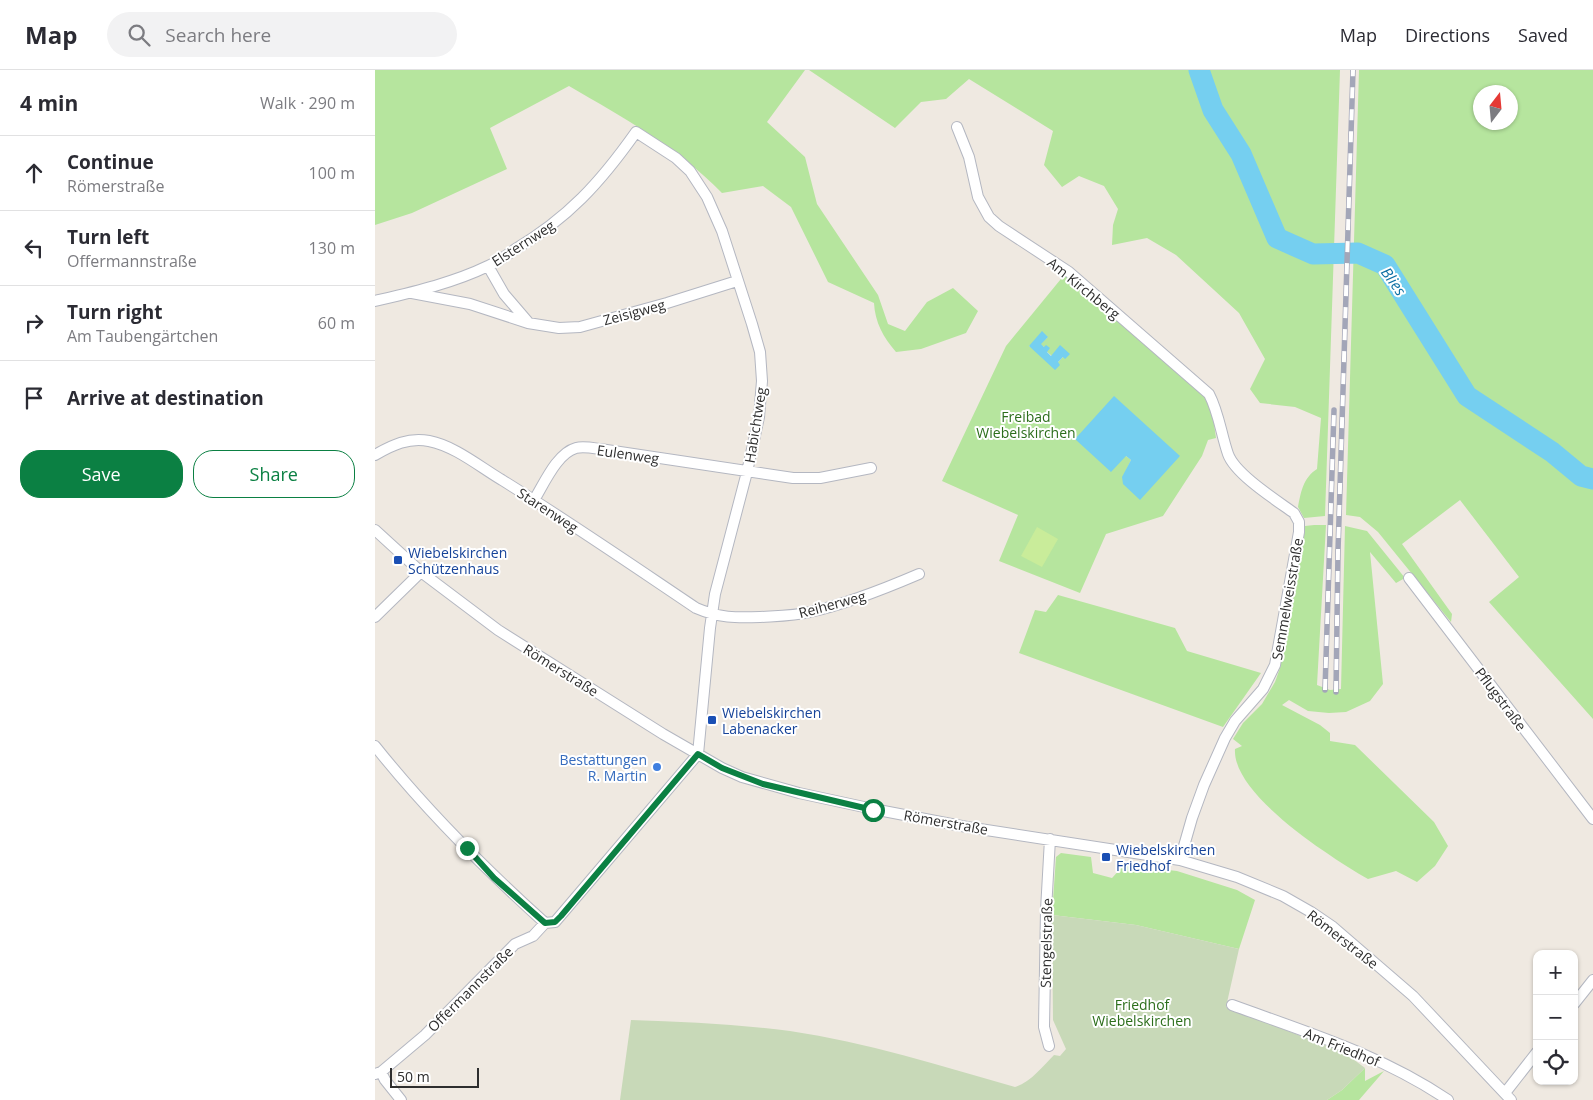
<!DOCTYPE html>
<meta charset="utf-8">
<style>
:root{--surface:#fff;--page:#f2f2f3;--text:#2b2b33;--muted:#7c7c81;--line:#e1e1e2;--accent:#0b8043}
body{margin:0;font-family:"Open Sans",sans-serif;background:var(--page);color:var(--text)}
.controls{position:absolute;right:15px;bottom:15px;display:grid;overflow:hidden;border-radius:10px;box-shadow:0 1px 4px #0004}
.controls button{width:45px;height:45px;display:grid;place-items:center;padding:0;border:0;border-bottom:1px solid var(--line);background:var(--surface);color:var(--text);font:25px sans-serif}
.compass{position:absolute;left:1098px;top:15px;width:45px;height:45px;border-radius:50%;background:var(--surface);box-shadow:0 1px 4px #0004;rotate:16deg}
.scale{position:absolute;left:15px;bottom:12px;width:89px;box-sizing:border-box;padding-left:5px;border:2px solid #2e2e2e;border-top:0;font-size:14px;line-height:18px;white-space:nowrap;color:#2e2e2e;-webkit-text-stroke:4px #fff;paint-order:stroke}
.stop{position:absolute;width:15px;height:15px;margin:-11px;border:4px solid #0b8043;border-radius:50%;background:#fff}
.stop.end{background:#0b8043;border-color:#fff;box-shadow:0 1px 5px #0008}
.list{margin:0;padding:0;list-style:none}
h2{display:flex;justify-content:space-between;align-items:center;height:65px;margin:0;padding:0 20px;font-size:21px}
h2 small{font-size:16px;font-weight:400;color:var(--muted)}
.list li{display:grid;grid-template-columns:32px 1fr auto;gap:15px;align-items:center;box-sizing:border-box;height:75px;padding:0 20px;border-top:1px solid var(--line)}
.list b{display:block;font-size:19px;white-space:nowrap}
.list p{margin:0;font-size:16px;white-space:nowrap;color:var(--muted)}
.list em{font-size:16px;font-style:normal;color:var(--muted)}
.actions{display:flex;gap:10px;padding:15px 20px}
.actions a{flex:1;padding:11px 0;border:1px solid var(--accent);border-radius:20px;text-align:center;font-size:18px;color:var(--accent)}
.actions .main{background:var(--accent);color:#fff}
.icon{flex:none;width:28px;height:28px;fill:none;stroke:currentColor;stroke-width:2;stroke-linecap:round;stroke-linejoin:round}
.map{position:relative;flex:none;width:1218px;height:1030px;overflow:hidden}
header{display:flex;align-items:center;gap:30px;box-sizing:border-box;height:70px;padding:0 25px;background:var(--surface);border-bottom:1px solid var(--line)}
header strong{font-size:24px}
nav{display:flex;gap:28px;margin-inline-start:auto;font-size:18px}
.search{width:350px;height:45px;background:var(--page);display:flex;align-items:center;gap:12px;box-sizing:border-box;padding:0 18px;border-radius:28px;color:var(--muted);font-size:19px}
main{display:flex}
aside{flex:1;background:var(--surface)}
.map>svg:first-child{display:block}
</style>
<header>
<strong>Map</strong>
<div class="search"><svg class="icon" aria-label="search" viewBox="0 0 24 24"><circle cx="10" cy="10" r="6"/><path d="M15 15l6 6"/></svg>Search here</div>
<nav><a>Map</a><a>Directions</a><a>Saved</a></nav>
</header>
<main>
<aside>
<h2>4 min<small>Walk · 290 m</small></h2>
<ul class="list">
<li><svg class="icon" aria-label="ahead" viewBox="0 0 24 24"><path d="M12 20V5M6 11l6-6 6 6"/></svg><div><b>Continue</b><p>Römerstraße</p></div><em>100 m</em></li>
<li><svg class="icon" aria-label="left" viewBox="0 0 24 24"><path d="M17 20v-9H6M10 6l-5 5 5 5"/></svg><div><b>Turn left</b><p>Offermannstraße</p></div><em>130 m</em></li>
<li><svg class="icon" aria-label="right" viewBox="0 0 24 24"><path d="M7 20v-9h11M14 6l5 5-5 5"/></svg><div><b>Turn right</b><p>Am Taubengärtchen</p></div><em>60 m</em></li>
<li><svg class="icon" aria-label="arrive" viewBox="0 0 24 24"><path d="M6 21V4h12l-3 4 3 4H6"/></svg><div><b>Arrive at destination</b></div></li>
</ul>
<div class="actions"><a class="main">Save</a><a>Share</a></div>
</aside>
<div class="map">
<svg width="1218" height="1030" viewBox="0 0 1218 1030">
<rect width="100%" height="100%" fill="#efe9e1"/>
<!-- green -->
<path fill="#b6e59e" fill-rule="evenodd" d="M0,0H430L392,52L430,87L442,134L503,225L513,254L530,261L552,232L578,218L603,241L591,263L546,279L521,282C508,267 500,252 499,233L453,212L416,137L388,116L347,123C302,77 249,48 194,16L115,58L132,99L37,143L0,155Z
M434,0H965L950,446L929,448L923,437C926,422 928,408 942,399L946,348L920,337L885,333L875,319L890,289L864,243L801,185L772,168L737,175L738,155L743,139L729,116L704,106L687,117L669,95L678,61L594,9L571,29L546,32L520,58Z
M984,0H1218V649L1114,532L1144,507L1085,430L1027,474L1077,544L1076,552L1003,462L985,447L971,445ZM1106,22H1136V52H1106Z
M690,204L831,326L837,340L841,368L833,370L827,386L788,446L731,464L705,523L624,491L643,445L567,411L631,276ZM673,267L665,274L669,277L674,278L671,281L677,286L682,281L688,287L682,293L654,276ZM751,386H805L748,407L756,390Z
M939,455H951L942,615L955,620L966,619L970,456L992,461L1030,508L1021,513L995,482L1008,614L995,631L971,642L954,643L933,641L914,630L907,635L945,655L955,663V671L980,675L1059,752L1073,776L1060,796L1042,812L1021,801L993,809C957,788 857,725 860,679L867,676L858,669L868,653L887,634L900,612L905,598L930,456Z
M683,525L800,558L812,581L886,603L848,657L644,583L660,540L671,542Z
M686,783L716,787L718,803L737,808L749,795L802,801L862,820L880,830L864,879L761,855L677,845L681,787Z
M990,998V1011L1009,1001L984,1030H952L967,1020Z"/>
<!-- cemetery -->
<path fill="#c8d9b8" d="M677,845L761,855L864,879L851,937L970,983L990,998L967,1020L952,1030H245L256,950C309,952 362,954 415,961C491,972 566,996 640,1017C656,1012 668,996 679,985L685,986L691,979L678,950Z"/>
<!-- pitch -->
<path fill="#c9ec9a" d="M662,457L683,469L667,497L646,486Z"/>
<!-- water -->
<path fill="#75cff0" d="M667,261L673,267L666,274L669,277L671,275L675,278L672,282L676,286L685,275L695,284L690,289L688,287L683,292L685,295L680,300L654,276Z
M739,326L805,386L765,430L748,414L747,407L756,390L751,386L736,402L700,369Z"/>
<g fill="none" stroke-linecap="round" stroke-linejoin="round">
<!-- river -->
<path stroke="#75cff0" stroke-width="21" d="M824,0L838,40L866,84L902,168L938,184L983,183L1010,195L1092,326L1177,382L1206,406L1218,409"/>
<defs>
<path id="street" d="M582,57L594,87L603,127L614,147L624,156L694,202L834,324C844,343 846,364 853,384C860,404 901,430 919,443L924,452V462L900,595L888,619L860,651L850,668L829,715L817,748L805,790
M113,196L129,224L153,252
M37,223L95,234L153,253L184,258L205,257L292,233L362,211
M0,231C38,222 78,213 113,196C122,192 131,186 139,180C193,148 225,113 261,62L301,88L315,101L332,127L347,161L377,254L385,282L387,311L384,347L372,402L340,524L335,558L323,684L180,852L170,853L158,866L140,874L50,965L6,1002L0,1004
M0,385C17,375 34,367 54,371C80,376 105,397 127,410C193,451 257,495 321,538C344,548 361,548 385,547C402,546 419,546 435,542C472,534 509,519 544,504
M159,430C169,414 182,383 201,378C208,376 218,378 225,379L418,408H445L496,398
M0,460L46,502L123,560L288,664L347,698L367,707L424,723L498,739L592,757L805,790L862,807L908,826L936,842L958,857L1038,926L1136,1030
M1034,508L1218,749
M0,547L46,502
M0,676C51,740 109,798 170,853
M1199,934L1218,910
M857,935C931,962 1007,985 1073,1030
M674,976L669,957L671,840L675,769
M6,1002L10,1010L26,1030
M1130,1023L1162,982"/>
</defs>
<!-- street casing -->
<use href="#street" stroke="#b4b7c1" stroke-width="12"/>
<!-- street -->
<use href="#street" stroke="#fff" stroke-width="10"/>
<defs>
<path id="rail" d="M950,620L959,340
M961,622L963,481L978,0"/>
</defs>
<!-- rail casing -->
<use href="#rail" stroke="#a3a6b8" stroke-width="5.5"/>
<!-- rail -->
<use href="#rail" stroke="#fff" stroke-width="4" stroke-dasharray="11" stroke-linecap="butt"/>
</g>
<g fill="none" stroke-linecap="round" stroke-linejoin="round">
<!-- route -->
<path stroke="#0b8043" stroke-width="6" d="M92,778L119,808L170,853L180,852L186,846L323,684L347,698L388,714L498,740"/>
</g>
<!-- markers -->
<g fill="#1a4fb4" stroke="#fff" stroke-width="2">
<rect x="18" y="485" width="10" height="10" rx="2.5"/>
<rect x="332" y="645" width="10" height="10" rx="2.5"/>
<rect x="726" y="782" width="10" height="10" rx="2.5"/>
</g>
<circle fill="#3f7fe0" stroke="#fff" stroke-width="2" cx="282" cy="697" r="5"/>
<g text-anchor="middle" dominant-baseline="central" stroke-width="4" stroke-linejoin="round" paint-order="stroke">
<!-- street labels -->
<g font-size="14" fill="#2e2e2e" stroke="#fff">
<text transform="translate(148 173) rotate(-33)">Elsternweg</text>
<text transform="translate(709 218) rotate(39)">Am Kirchberg</text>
<text transform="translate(259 242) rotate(-15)">Zeisigweg</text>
<text transform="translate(380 355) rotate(-81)">Habichtweg</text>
<text transform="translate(253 384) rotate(8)">Eulenweg</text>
<text transform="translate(173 440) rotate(33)">Starenweg</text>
<text transform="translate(912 529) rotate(-80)">Semmelweisstraße</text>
<text transform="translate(457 534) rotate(-15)">Reiherweg</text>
<text transform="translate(186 600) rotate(32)">Römerstraße</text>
<text transform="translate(1126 629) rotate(53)">Pflugstraße</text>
<text transform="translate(571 752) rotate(10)">Römerstraße</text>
<text transform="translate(968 869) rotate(38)">Römerstraße</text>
<text transform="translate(671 873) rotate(-89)">Stengelstraße</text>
<text transform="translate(95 919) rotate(-45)">Offermannstraße</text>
<text transform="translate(967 977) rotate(22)">Am Friedhof</text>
</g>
<!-- park labels -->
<g font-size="14" fill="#2c6e1b" stroke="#fff">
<text x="651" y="346">Freibad<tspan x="651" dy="16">Wiebelskirchen</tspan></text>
<text x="767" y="934">Friedhof<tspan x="767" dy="16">Wiebelskirchen</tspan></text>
</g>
<!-- transit labels -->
<g font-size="14" fill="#164399" stroke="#fff" text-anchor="start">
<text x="33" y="482">Wiebelskirchen<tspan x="33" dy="16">Schützenhaus</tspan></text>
<text x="347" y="642">Wiebelskirchen<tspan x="347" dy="16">Labenacker</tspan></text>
<text x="741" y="779">Wiebelskirchen<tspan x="741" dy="16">Friedhof</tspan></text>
</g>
<!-- shop labels -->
<g font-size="14" fill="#366cbe" stroke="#fff" text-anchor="end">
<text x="272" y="689">Bestattungen<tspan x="272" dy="16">R. Martin</tspan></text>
</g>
<!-- water labels -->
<g font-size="15" font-style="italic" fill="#0d6fa3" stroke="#fff">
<text transform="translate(1019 211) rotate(54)">Blies</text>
</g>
</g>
</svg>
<div class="controls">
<button>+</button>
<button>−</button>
<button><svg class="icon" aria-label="locate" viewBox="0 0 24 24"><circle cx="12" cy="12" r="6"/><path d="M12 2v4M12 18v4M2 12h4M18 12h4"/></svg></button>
</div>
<svg class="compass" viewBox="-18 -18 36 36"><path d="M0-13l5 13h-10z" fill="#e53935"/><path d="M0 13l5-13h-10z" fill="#7c7c81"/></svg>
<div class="scale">50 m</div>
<div class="stop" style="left:498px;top:740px"></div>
<div class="stop end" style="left:92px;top:778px"></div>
</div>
</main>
